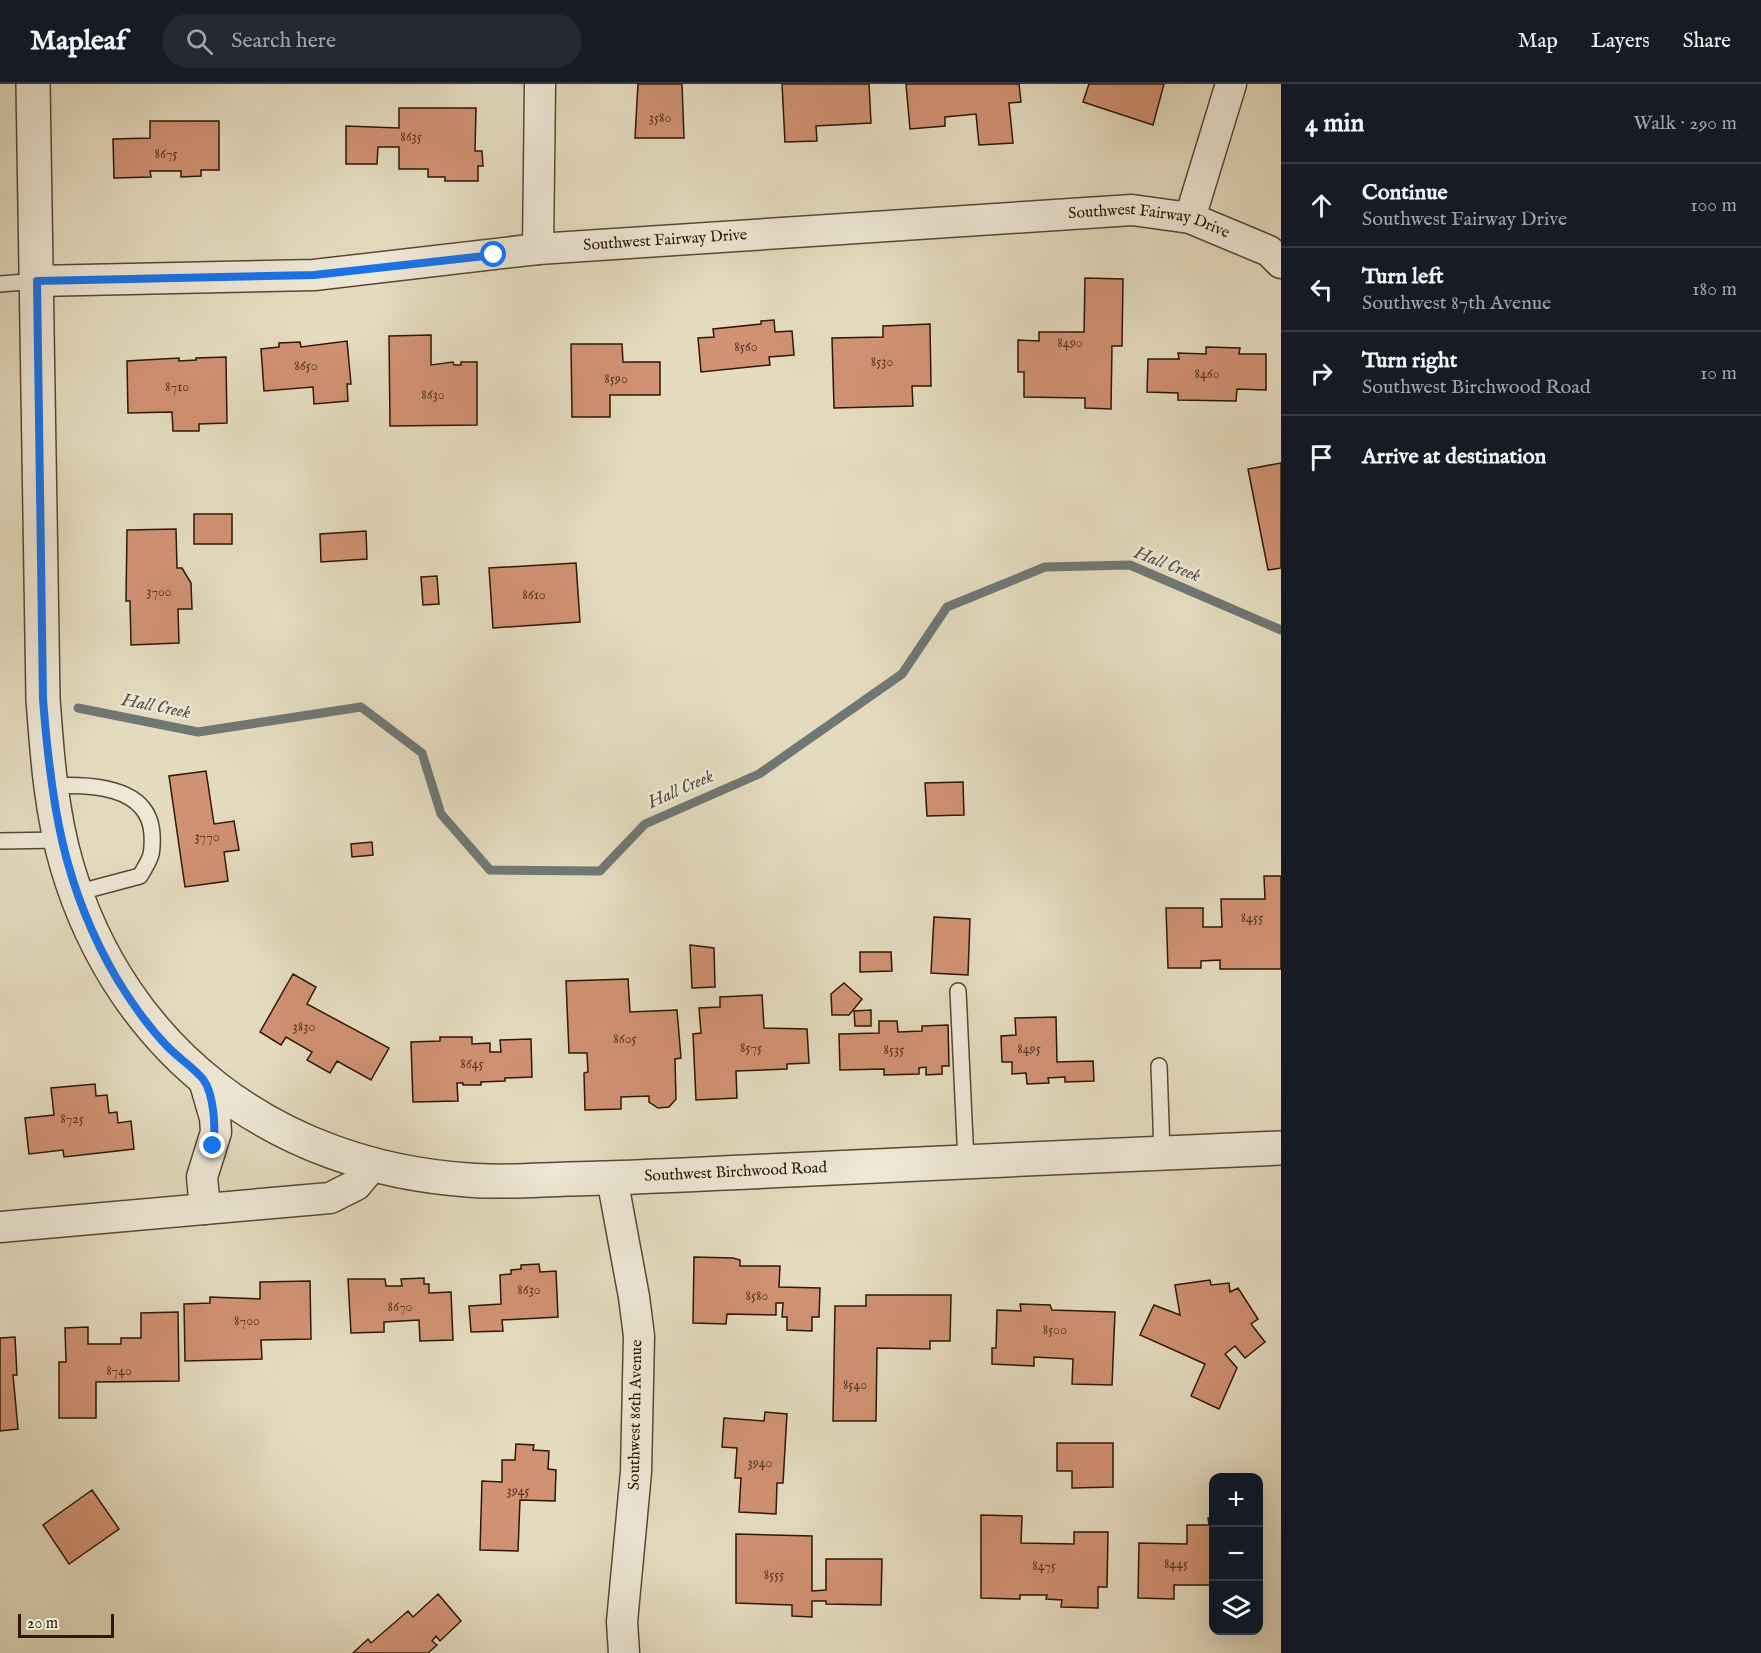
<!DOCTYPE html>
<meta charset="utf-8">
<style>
:root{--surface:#171b24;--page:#242831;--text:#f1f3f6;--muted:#9ea1a6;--line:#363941}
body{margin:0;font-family:"IM FELL English",serif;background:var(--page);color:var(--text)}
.controls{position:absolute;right:18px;bottom:18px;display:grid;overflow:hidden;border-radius:12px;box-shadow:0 6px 24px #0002}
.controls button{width:54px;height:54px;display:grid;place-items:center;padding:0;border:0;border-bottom:2px solid var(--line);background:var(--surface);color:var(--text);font:30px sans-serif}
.scale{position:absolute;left:18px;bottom:15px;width:96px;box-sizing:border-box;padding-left:6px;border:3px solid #2d1705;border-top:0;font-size:16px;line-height:21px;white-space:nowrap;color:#2d1705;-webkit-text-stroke:4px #eee8d6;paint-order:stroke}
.stop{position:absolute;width:18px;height:18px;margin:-14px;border:4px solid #1a73e8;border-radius:50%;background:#fff}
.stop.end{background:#1a73e8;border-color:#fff;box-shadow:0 2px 6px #0008}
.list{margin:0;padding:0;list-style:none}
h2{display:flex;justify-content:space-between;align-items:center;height:78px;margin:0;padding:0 24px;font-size:26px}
h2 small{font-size:20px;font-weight:400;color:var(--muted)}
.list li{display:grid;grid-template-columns:39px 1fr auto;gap:18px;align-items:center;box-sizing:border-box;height:84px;padding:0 24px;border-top:2px solid var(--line)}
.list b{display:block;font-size:22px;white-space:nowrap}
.list p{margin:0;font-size:20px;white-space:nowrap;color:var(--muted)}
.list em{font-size:20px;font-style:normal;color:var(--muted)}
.icon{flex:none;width:33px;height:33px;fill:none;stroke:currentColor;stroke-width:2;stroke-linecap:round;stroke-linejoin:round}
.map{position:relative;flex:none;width:1281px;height:1569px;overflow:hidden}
header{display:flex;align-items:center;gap:36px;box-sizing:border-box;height:84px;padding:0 30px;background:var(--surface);border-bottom:2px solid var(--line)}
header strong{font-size:28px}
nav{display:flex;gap:33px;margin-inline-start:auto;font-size:21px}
.search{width:420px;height:54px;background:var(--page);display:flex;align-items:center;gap:15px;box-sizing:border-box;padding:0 21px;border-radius:33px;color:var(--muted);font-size:22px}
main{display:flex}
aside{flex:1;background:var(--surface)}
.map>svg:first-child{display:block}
</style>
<header>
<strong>Mapleaf</strong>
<div class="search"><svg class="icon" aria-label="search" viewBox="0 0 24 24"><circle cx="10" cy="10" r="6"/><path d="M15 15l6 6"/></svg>Search here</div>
<nav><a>Map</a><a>Layers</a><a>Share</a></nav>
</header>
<main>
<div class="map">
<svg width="1281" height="1569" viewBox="0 0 1281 1569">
<rect width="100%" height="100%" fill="#e5dcc0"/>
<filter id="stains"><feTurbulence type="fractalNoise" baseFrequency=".00333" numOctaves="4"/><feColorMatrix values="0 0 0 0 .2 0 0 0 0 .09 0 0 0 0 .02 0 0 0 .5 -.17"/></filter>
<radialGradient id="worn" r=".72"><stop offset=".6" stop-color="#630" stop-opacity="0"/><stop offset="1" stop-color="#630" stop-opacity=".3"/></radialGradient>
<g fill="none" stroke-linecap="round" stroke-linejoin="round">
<!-- stream -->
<path stroke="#707875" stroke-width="9" d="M78,624L198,648L361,623L422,669L441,730L490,786L600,787L645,740L759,690L902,590L947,523L1045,483L1130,481L1281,546"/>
</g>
<!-- building -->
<path fill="#d19273" stroke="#2d1705" stroke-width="1.5" d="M638,0H682L684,54H635Z
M782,0H869L871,39L816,42L817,57L785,58Z
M906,0H1019L1021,18L1009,19L1013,59L979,61L976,30L945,33V42L910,45Z
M1089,0H1164L1153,41L1083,18Z
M399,24H476L475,67H482L483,82H478V97H445V93H428V85H399V63H378L377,80H346V42L399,44Z
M150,37H219V86H201V92L181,93V87H150L151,93L114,94L113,55L150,54Z
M1085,194L1123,195L1122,262H1112L1111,325L1085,324V314L1024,313V288H1018V256L1039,257V248H1084Z
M774,236L775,248L792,247L794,271L769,273L770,281L701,288L698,254L714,253L713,245L761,240V237Z
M930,240L931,302H912L913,322L834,324L832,254L883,253V242Z
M431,251V281L453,278L454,281H461V278H477V341L390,342L389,252Z
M347,257L351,300H347L348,317L314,320L313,303L264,307L261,265L279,263V259L300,258L301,263Z
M571,260H622L623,278H660V311H610V333H572Z
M1206,263L1240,264L1239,270H1266V306L1237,305L1236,317L1178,316V309L1147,308L1148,275H1179L1178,269L1206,270Z
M226,273L227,339L199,340V347H173L172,328L128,329L127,277L179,274V277L196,276V274Z
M1281,379V484L1268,486L1248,385Z
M194,430H232V460H194Z
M176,445L177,484H182L191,499L192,525H178L179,559L131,561L130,517H126L127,446Z
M366,447L367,475L321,478L320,450Z
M576,479L580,538L493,544L489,484Z
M437,492L439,520L423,521L421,493Z
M206,687L214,740L234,737L239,766L224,768L228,797L185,803L169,692Z
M963,698L964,731L927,732L925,699Z
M372,758L373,771L352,773L351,760Z
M1264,792H1281V885H1220V876L1201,877V884H1168L1166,824H1203V843H1222L1221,815H1265Z
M934,833L970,835L968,891L931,889Z
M690,861L714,864L715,903L692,904Z
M860,868H891L892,887L860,888Z
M293,890L316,903L307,920L389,964L371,996L337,977L330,989L307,976L312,968L286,953L281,961L260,948Z
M628,895L630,928L677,926L681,974L675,975L676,1015L669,1023L658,1024L649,1018V1012L621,1013V1025L585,1026L584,989L588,988L587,969H569L566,897Z
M844,899L862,915L849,931H832L831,910Z
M762,911L764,944L807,945L809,979L787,980V985L736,987L737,1014L696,1016L693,950L701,949L699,924L720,923V913Z
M871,926V942H855L854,927Z
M1056,933L1057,978L1093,977L1094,997L1065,998V993L1048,994L1049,999L1027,1000L1026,989L1012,990V978H1002L1001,952L1016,951L1015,934Z
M879,937H897L898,948L922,947V942L948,941L949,982H942V990L926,991V983L919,984V990L884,991V985L840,986L839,950L879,949Z
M440,953H472V960L490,959V968H501L500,956L531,955L532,993L505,994V997L481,998V1001H463V999H457L458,1017L413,1018L411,958L440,957Z
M95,1000L96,1012L107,1011L109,1029L117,1028L118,1039L131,1037L134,1065L64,1073L63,1066L29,1070L25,1034L54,1031L51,1004Z
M694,1173L733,1174L740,1176V1182H780L779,1203L820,1204L819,1233H812V1247L787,1246V1233H782L783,1219H776V1231L727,1230L726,1240L693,1239Z
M539,1180L540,1188L556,1187L558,1233L502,1236L503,1247L471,1248L469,1222L501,1220L500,1191L511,1190V1186L521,1185V1181Z
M424,1194V1200H429V1209L451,1208L453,1256L420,1257L419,1236L384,1238V1248L351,1249L348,1195H385L386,1202H402L401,1195Z
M1210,1196L1211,1201L1229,1199L1230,1208L1238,1204L1258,1235L1251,1240L1265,1258L1245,1274L1235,1262L1225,1270L1237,1284L1219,1325L1191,1312L1205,1280L1140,1251L1154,1221L1180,1231L1175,1201Z
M310,1197L311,1255L261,1256L262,1275L185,1277L184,1220L210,1219V1213L260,1215V1198Z
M866,1211H951L950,1257H930V1265L877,1264L876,1337H833L835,1222H866Z
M1020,1220L1050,1221L1052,1226L1115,1228L1112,1301L1072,1300L1073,1275L1034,1273V1282L992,1280V1264H996L997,1226L1021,1227Z
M178,1228L179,1297L96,1298V1334H59V1278H66L65,1244L88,1243V1260H121V1254H141V1229Z
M15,1253L17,1291H13L18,1345L0,1347V1254Z
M765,1328L787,1330L783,1399H777L776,1430L739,1428L741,1394H735L737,1364L722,1363L724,1334L764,1337Z
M1057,1359H1113V1403L1072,1404V1387H1057Z
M516,1360L534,1361L533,1366L549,1367L548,1385L556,1386L555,1417L520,1416L518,1467L480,1466L482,1397L502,1398V1376H515Z
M92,1406L119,1445L69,1480L43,1441Z
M981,1431L1022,1432L1021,1459L1074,1460V1448H1108L1107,1503H1098V1524L1061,1523L1062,1516L1046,1515L1047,1511H1020V1515L981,1514Z
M1208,1434H1214V1513H1211L1212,1501H1174V1515L1138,1514L1139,1459L1187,1460V1441H1209Z
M736,1450L812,1452V1507L826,1506V1475H882L881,1521L826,1520V1517H812V1533L792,1532V1521L736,1519Z
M438,1510L461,1537L440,1557L436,1552L432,1557L437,1561L428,1569H353L368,1555L371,1559L408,1527L413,1533Z"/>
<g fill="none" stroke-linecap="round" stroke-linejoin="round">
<defs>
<path id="service" d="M0,200L37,197
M52,702C88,700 149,701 152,750C153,771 151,774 140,792L76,809
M0,757L60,756
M958,907L966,1078
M1159,982L1162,1069"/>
<g id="minor">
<path d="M1190,134L1231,0"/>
<path d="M538,165L540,0"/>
<path id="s1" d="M37,197L314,191L538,165L1132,126L1190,134L1269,167L1281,179"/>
<path d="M204,996L215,1034L216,1048L202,1093L205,1125"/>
<path d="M612,1094L634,1213L639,1252L636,1388L622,1538L624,1569"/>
<path d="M0,1143L330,1114L356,1101L372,1082"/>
</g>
<g id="tertiary">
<path id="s2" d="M33,0L43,615C47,670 51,728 67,782C122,968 275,1083 468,1096C501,1099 534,1096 568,1095C634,1094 701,1090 767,1087C938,1079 1110,1071 1281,1064"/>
</g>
</defs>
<!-- service casing -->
<use href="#service" stroke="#5b4834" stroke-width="18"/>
<!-- minor casing -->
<use href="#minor" stroke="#5b4834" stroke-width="33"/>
<!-- tertiary casing -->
<use href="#tertiary" stroke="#5b4834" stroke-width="36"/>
<!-- service -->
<use href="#service" stroke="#eee8d6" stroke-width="15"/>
<!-- minor -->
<use href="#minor" stroke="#eee8d6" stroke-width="30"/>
<!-- tertiary -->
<use href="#tertiary" stroke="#eee8d6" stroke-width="33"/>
</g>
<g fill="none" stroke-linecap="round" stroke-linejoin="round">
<!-- route -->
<path stroke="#1a73e8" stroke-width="8" d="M213,1062C216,1044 214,1010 203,995C193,983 177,973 166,961C147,941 131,918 117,895C63,803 51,719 43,615L37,197L314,191L494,171"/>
</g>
<g text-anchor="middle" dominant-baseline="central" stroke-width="5" stroke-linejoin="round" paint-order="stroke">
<!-- number labels -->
<g font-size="14" fill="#563620">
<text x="660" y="34">3580</text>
<text x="411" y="53">8635</text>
<text x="166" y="70">8675</text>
<text x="1070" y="259">8490</text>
<text x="746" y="263">8560</text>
<text x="882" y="278">8530</text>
<text x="306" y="282">8650</text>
<text x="1207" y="290">8460</text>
<text x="616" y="295">8590</text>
<text x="177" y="303">8710</text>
<text x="433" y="311">8630</text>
<text x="159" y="508">3700</text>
<text x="534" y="511">8610</text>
<text x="207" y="753">3770</text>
<text x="1252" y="834">8455</text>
<text x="304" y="943">3830</text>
<text x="625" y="955">8605</text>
<text x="751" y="964">8575</text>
<text x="1029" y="965">8495</text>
<text x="894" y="966">8535</text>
<text x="472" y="980">8645</text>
<text x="72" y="1035">8725</text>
<text x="529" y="1206">8630</text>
<text x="757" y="1212">8580</text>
<text x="400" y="1223">8670</text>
<text x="247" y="1237">8700</text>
<text x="1055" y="1246">8500</text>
<text x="119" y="1287">8740</text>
<text x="855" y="1301">8540</text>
<text x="760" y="1379">3940</text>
<text x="518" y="1407">3945</text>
<text x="1176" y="1480">8445</text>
<text x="1044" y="1482">8475</text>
<text x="774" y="1491">8555</text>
</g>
<!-- street labels -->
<g font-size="16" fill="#2d1705" stroke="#eee8d6">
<text stroke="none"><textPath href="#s1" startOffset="1116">Southwest Fairway Drive</textPath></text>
<text stroke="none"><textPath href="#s1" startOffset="630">Southwest Fairway Drive</textPath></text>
<text stroke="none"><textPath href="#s2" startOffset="1596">Southwest Birchwood Road</textPath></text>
<text transform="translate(636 1331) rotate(-89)">Southwest 86th Avenue</text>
</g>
<!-- water labels -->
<g font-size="18" font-style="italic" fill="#544f46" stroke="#eee8d6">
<text transform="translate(1167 481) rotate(21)">Hall Creek</text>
<text transform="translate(156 623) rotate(11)">Hall Creek</text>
<text transform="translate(681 706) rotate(-24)">Hall Creek</text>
</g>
</g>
<rect width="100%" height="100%" filter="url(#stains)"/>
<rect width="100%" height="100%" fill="url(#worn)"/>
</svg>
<div class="controls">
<button>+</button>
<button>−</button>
<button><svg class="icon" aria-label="layers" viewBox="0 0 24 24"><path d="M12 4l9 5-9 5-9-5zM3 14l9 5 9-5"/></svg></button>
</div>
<div class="scale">20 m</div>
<div class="stop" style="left:494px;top:171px"></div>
<div class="stop end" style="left:213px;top:1062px"></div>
</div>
<aside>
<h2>4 min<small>Walk · 290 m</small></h2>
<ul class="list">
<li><svg class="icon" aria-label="ahead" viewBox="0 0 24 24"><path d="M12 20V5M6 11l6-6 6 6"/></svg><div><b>Continue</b><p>Southwest Fairway Drive</p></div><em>100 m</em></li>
<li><svg class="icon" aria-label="left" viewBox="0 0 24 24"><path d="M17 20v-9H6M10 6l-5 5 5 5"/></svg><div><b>Turn left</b><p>Southwest 87th Avenue</p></div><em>180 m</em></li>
<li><svg class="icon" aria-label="right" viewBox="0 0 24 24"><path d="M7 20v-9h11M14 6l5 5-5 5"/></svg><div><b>Turn right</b><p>Southwest Birchwood Road</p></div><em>10 m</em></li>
<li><svg class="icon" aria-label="arrive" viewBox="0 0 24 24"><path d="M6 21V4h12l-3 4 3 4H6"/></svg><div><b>Arrive at destination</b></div></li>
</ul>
</aside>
</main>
